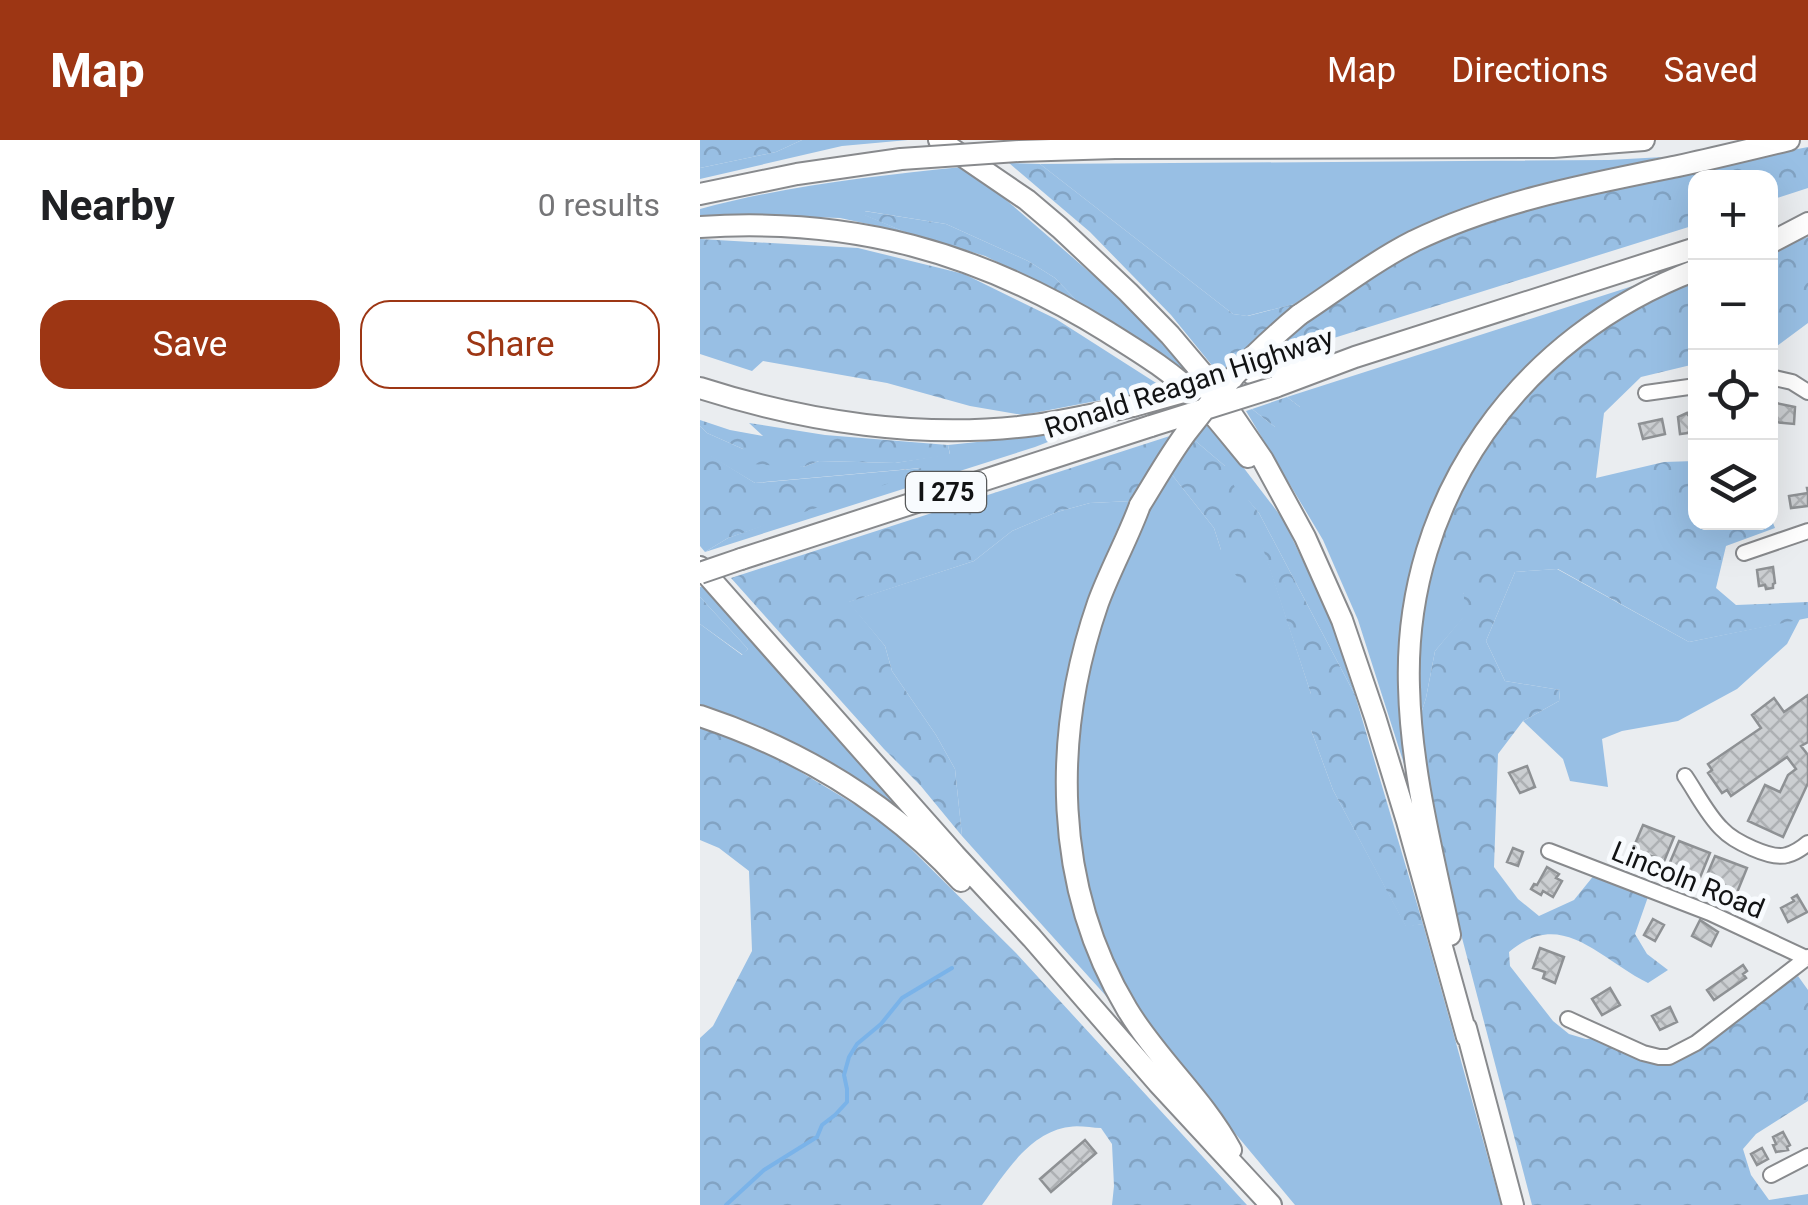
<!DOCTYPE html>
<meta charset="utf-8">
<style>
:root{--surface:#fff;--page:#f6f6f6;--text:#202124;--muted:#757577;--line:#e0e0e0;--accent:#9d3614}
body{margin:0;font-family:Roboto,sans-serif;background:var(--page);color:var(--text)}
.controls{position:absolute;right:30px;top:30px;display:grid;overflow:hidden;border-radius:20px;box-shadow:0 10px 40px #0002}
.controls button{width:90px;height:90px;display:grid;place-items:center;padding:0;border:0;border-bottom:2px solid var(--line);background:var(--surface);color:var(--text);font:50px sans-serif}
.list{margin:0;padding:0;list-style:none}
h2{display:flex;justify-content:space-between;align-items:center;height:130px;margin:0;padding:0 40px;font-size:42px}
h2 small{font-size:32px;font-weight:400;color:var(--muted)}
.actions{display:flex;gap:20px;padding:30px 40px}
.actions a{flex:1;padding:22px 0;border:2px solid var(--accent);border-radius:30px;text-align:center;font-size:35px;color:var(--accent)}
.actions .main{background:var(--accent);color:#fff}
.icon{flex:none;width:55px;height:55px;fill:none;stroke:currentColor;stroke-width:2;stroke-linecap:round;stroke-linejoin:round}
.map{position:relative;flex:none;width:1108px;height:1065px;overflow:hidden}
header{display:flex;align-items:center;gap:60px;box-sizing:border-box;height:140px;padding:0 50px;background:var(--accent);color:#fff}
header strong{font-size:48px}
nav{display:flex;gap:55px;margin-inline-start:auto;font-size:35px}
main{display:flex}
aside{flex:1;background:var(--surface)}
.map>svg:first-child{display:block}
</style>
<header>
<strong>Map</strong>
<nav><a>Map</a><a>Directions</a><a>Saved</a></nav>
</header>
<main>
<aside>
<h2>Nearby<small>0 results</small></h2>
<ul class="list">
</ul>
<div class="actions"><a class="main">Save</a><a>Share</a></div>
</aside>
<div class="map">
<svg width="1108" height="1065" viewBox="0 0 1108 1065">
<defs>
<pattern id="forest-crowns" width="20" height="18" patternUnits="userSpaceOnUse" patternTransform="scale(2.5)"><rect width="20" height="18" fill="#98bfe4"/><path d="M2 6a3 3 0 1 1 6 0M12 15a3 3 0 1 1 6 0" fill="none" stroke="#82a3c3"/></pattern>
<pattern id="building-cross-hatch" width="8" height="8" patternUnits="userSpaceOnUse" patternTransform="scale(2.5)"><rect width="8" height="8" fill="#cbced1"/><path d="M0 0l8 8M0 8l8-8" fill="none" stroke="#adb0b3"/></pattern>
</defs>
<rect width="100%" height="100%" fill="#eaedf0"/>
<!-- green -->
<path fill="#98bfe4" d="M102,0H208L142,6L0,39V28L76,12Z
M963,17L781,61L680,108L594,164L547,176L533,174L340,24L909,20Z
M262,27L275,33L431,168L494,240L377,161L355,138L328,121L246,84L165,71V75L205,92L140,78L44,75L0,79V69C85,46 174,36 262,27Z
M942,143L882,178L838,215L786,275L717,416L712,649L658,480L623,400L546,271L552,269L575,287L600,267L587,257Z
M500,285H506L530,310L583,379L630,478L655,555L559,373L548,360L611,554V590L633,650L706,786L723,784L801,1065H595L478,925L427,853L388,758L379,716L374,618L389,513L444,372L469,331L514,388L521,410L525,326L492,298Z
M0,286L7,293L43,309L103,327L119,321L195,323L250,314L248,305L355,294L384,288L335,307L5,412L28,398L221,328L55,343L5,313L0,312Z
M432,361L415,394L384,477L371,530L357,607L360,682L368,746L387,805L425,877L262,696L255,629L236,595L192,531L185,506L148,462L274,421L312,391L357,372L390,363Z
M742,388L764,454V477L735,511L726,558L719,580L717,512L727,444Z
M857,429L989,502L1100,479L1087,504L1037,549L978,581L922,591L902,599L908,647L870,641L863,619L823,581L859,561L860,550L805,541L786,501L815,432Z
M3,446L216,686L175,652L60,588L0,567V484L42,515L48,509L0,457V447Z"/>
<!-- forest -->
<path fill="url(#forest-crowns)" d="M0,0H102L76,12L0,28Z
M1108,7V48L1071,60L1070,38H996L995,85L557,222L655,141L769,85L886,50Z
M309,23L340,24L533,174L548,176L594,164L528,231L519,234L471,175L390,92Z
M164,71L246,84L328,121L355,138L377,161L285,116L205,92L164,75Z
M1108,97V183L1077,206L1071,207L1070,110Z
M0,99L158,108L264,134L356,179L464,248L323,275L270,266L187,243L63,221L52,231L0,214Z
M995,139V224L941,237L904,273L896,338L964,322L995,321L996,382H1070L1071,378L1075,388L1026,406L1016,448L1036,465L1108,462V478L989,502L858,429L815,432L786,501L805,541L860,550L859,561L823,581L798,614L794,727L818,759L839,776L874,760L895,734L949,754L935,794L947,814L968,830L948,843C899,819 862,767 809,812L810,826L853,881L869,894L886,899L901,898L948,920L986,914L1098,836L1108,850V961L1056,994L1043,1009L1051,1035L1069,1060L1108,1054V1065H832L761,794L730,651L719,580L726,558L735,511L764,476V454L746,431L742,388L760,348L811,267L909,180Z
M587,257L600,267L599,283L592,295L575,287L552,269Z
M0,280L30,290L63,296L49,283L125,295L248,305L250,315L195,323L119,321L103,327L51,324L43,309L7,293L0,286Z
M476,294L432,361L390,363L357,372L312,391L274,421L149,462L185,506L192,531L236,595L255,629L262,696L220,645L184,609L31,438Z
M492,298L525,326L537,352L555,443L544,444L533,432L521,410L514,388L469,331Z
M0,312H5L55,343L223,328L219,333L28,398L5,412L0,406Z
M546,357L559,373L655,555L723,784L706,787L633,650L611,590V554Z
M0,457L48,509L43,515L0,484Z
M0,587L56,605L184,682L316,813L547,1065H412L414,1046L412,1004L401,988C391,988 379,985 369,987C329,992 304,1035 282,1065H0V898L13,886L52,811L49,731L19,708L0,700Z"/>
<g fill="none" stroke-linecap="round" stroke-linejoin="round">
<!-- stream -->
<path stroke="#7ab3e9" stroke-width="4" d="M26,1065L64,1030L117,997L122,985L135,975L147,962V949L144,935L149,917L157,904L181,884L202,858L252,828"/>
</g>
<!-- building -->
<path fill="url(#building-cross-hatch)" stroke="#8e9194" stroke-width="2.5" d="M1076,263L1095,267L1094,284L1074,282Z
M987,273L988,275H992L993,281H996V292L980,294L978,277Z
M962,279L965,294L943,299L939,284Z
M1107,348H1108V366L1091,368L1089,356L1108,353Z
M1073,427L1075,443L1073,444V448L1066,449L1065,445L1059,446L1057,430Z
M1108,555V602L1101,606L1108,615V643L1083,697L1048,681L1065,645L1080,652L1088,635L1096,629L1087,617L1031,656L1027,650L1022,653L1008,633L1012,630L1008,624L1061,588L1052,575L1074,558L1084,572Z
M827,626L835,647L820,653L809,633Z
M943,685L974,697L963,724L953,721L955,717L932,711Z
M979,701L1010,713L999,740L989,735L990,733L968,727Z
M813,708L823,712L818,726L807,722Z
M1015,716L1047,728L1036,755L1025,750L1027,747L1016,743L1015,746L1004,742Z
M847,727L859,734L856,738L862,741L853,757L843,751L841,755L831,749L834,744L837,745Z
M1097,755L1107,772L1088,782L1081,768L1094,761L1092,758Z
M953,779L964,785L955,801L944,795Z
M1000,780L1018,792L1011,806L992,796Z
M840,808L864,817L855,843L843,838L845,832L833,828Z
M1043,825L1047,831L1043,834L1046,838L1014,860L1007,850Z
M910,848L920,865L902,875L892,859Z
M970,867L977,882L960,890L952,876Z
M1083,992L1090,1005L1087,1007L1088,1010L1076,1012L1073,1005L1076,1004L1073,997Z
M385,1000L396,1013L351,1052L340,1039Z
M1062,1008L1068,1019L1057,1025L1051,1014Z"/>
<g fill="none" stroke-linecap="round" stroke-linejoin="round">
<defs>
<path id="minor" d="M1070,237L1092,242L1108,252
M946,253L996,246
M1044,413L1108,391
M985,636C996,652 1008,676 1022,689C1033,701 1071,720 1087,715C1095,713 1102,708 1108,703
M849,711L1010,773L1106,818
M868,879L943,913L959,917H969L996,903L1108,817
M1071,1035L1108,1016"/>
<path id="highway" d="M239,0L327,60L360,88L428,152L470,195L509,241L563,320L605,397L642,480L675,577L707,681L767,897
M319,11L415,8L853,7L944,0
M0,54L97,34L201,19
M0,87C152,77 278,112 406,191C438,211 473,232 499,259C516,277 532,298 548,317
M1070,103L1108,83
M599,175C637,150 673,122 714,101C797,61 888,44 978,26C1015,18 1052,9 1089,0
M550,233L618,222
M575,247L655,217L996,108
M0,248C106,282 223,300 335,285C368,280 401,273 433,266
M440,365C428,398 410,430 398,463C352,596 353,746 427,869C457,919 503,958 531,1010
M41,419L451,286
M0,427L255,715L332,798L458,943L571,1065
M0,576C99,609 190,663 261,741
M750,795C733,714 711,631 709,547C703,358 821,196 996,130
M766,888L813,1065"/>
</defs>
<!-- minor casing -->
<use href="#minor" stroke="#888a8d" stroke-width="18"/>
<!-- highway casing -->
<use href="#highway" stroke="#888a8d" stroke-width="24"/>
<!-- minor -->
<use href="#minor" stroke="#fff" stroke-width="14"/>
<!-- highway -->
<use href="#highway" stroke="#fff" stroke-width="20"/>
<defs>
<path id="highway-bridge" d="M201,19L319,11
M433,266L533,238
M451,286L575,247
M440,365C455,341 469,316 486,293C519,249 557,210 599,175
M0,433L41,419"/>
</defs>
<!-- highway-bridge casing -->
<use href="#highway-bridge" stroke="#888a8d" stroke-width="24" stroke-linecap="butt"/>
<!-- highway-bridge -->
<use href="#highway-bridge" stroke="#fff" stroke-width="20"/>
</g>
<g text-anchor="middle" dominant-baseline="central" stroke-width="10" stroke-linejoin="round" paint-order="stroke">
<!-- shield labels -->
<rect fill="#f8fbfe" stroke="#57595a" stroke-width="2.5" x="206" y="332" width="80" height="40" rx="8"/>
<g font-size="25" font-weight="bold" fill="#121314">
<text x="246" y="352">I 275</text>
</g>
<!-- street labels -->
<g font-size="28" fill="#121314" stroke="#f8fbfe">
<text transform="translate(489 243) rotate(-18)">Ronald Reagan Highway</text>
<text transform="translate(988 740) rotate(22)">Lincoln Road</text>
</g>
</g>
</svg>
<div class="controls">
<button>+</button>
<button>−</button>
<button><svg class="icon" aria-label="locate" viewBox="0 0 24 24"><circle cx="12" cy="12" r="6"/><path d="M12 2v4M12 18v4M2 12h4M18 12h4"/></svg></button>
<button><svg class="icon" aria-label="layers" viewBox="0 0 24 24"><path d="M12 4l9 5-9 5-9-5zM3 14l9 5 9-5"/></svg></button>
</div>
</div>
</main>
